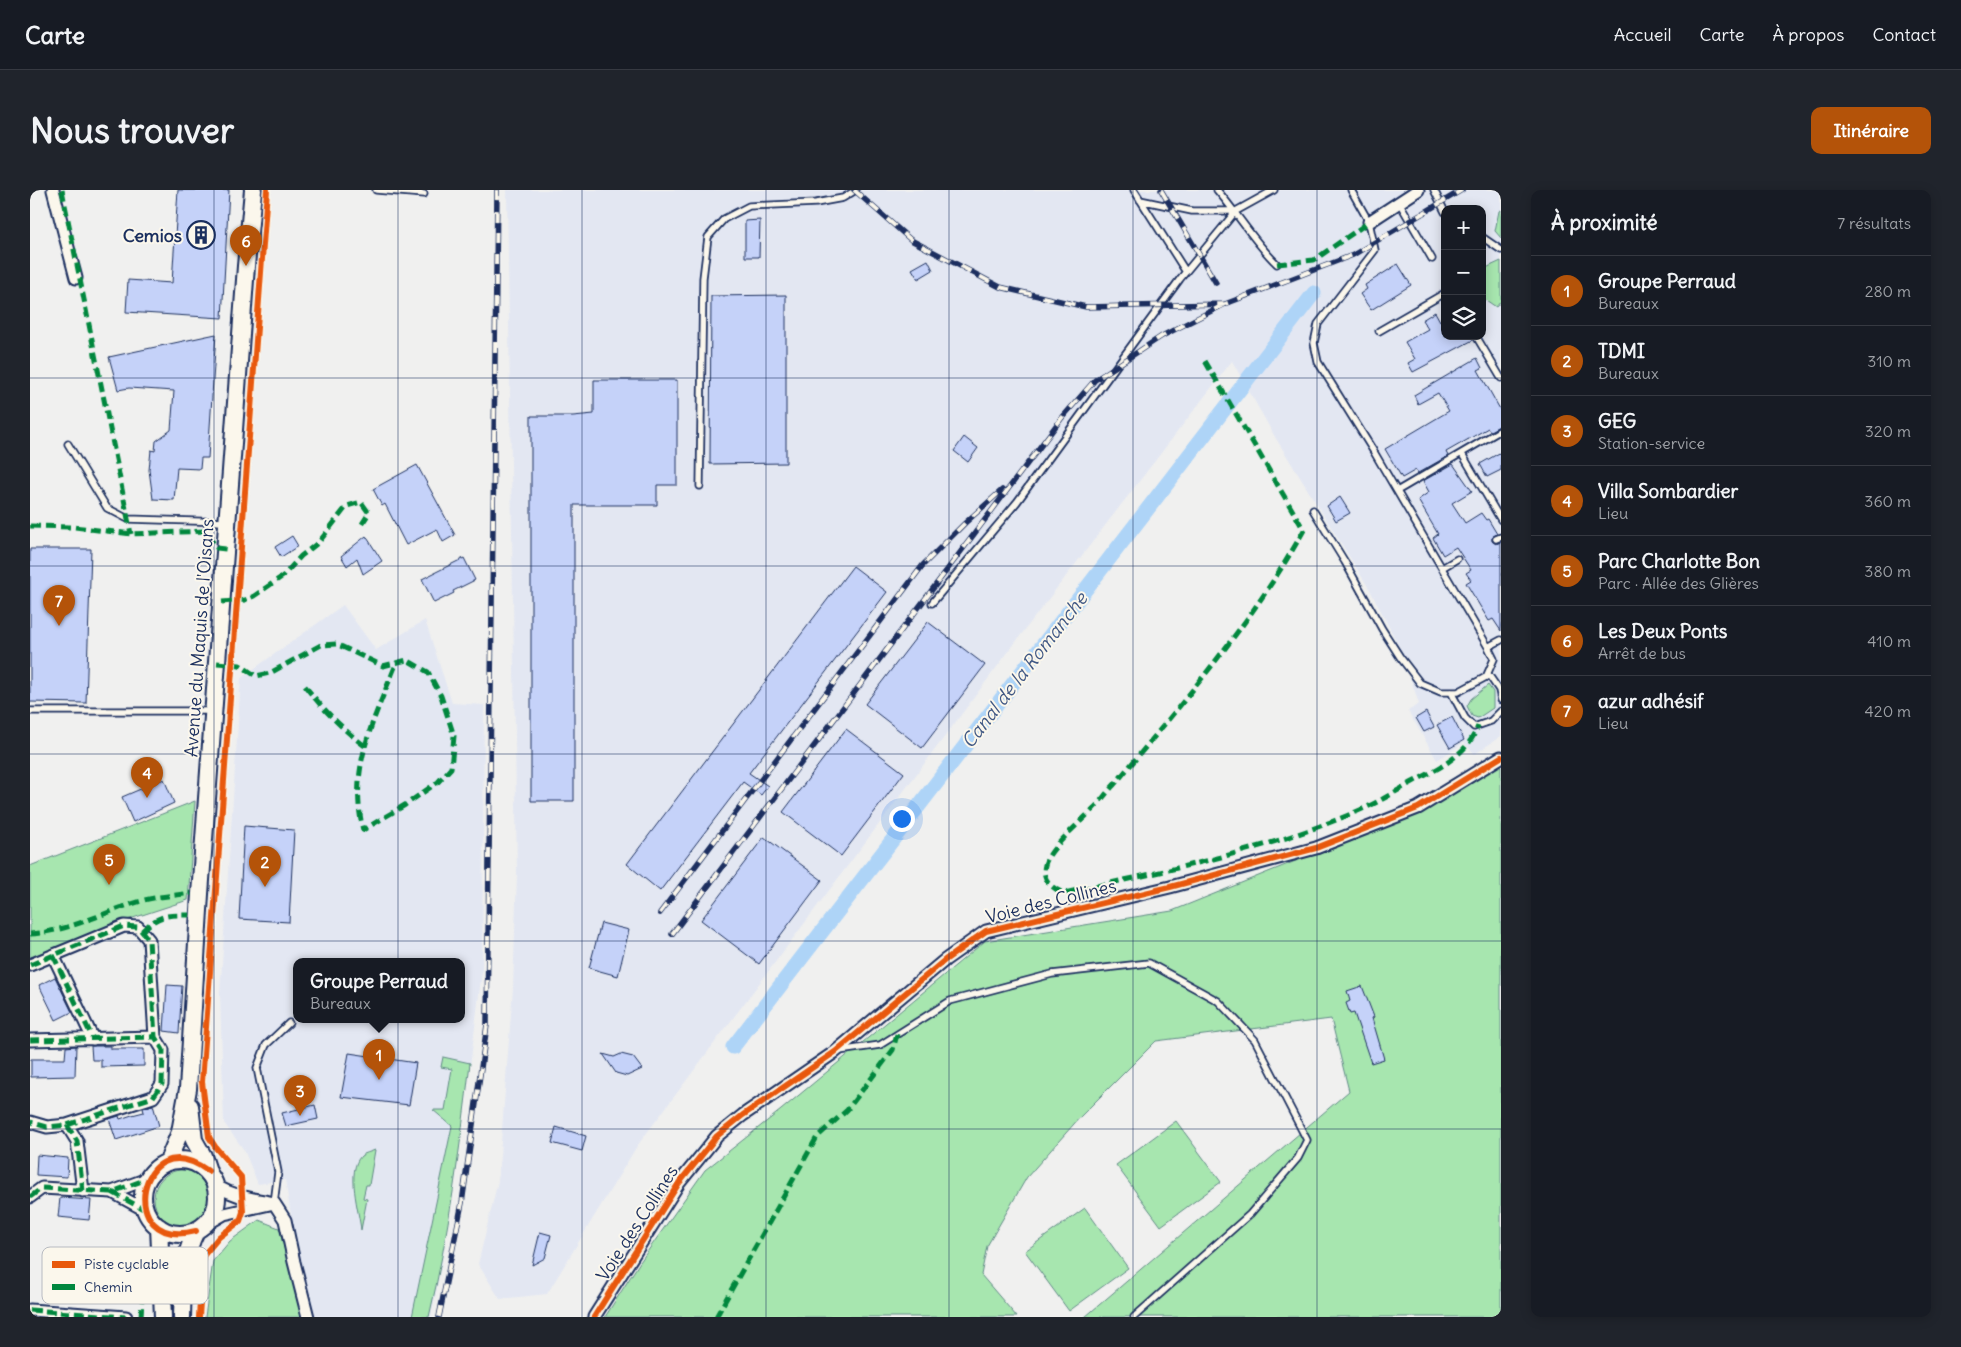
<!DOCTYPE html>
<html lang="fr">
<meta charset="utf-8">
<style>
:root{--surface:#171b24;--page:#20242c;--text:#f1f3f6;--muted:#9ea1a6;--line:#363941;--accent:#b45309}
body{margin:0;font-family:Delius,sans-serif;background:var(--page);color:var(--text)}
.controls{position:absolute;right:15px;top:15px;display:grid;overflow:hidden;border-radius:10px;box-shadow:0 2px 12px #0003}
.controls button{width:45px;height:45px;display:grid;place-items:center;padding:0;border:0;border-bottom:1px solid var(--line);background:var(--surface);color:var(--text);font:25px sans-serif}
.you{position:absolute;left:871px;top:628px;width:18px;height:18px;margin:-12px;border:4px solid #fff;border-radius:50%;background:#1a73e8;box-shadow:0 0 0 8px #1a73e833}
.badge{display:grid;place-items:center;width:32px;height:32px;border-radius:50%;background:var(--accent);color:#fff;font-size:16px;font-weight:700}
.pin{position:absolute;translate:-50% -41px;filter:drop-shadow(0 1px 2px #0008)}
.pin::after{content:'';position:absolute;top:26px;width:18px;height:15px;background:inherit;clip-path:polygon(0 0,100% 0,50% 100%)}
.popup{position:absolute;left:263px;top:768px;width:172px;height:65px;box-sizing:border-box;display:grid;place-content:center;border-radius:10px;background:var(--surface);filter:drop-shadow(0 1px 4px #0005);font-size:16px;white-space:nowrap;color:var(--muted)}
.popup b{font-size:19px;color:var(--text)}
.popup::after{content:'';position:absolute;left:50%;top:100%;margin-left:-10px;border:10px solid transparent;border-top-color:var(--surface)}
.list{margin:0;padding:0;list-style:none}
h2{display:flex;justify-content:space-between;align-items:center;height:65px;margin:0;padding:0 20px;font-size:21px}
h2 small{font-size:16px;font-weight:400;color:var(--muted)}
.list li{display:grid;grid-template-columns:32px 1fr auto;gap:15px;align-items:center;box-sizing:border-box;height:70px;padding:0 20px;border-top:1px solid var(--line)}
.list b{display:block;font-size:19px;white-space:nowrap}
.list p{margin:0;font-size:16px;white-space:nowrap;color:var(--muted)}
.list em{font-size:16px;font-style:normal;color:var(--muted)}
.icon{flex:none;width:28px;height:28px;fill:none;stroke:currentColor;stroke-width:2;stroke-linecap:round;stroke-linejoin:round}
.map{position:relative;flex:none;width:1471px;height:1127px;overflow:hidden;border-radius:10px}
header{display:flex;align-items:center;gap:30px;box-sizing:border-box;height:70px;padding:0 25px;background:var(--surface);border-bottom:1px solid var(--line)}
header strong{font-size:24px}
nav{display:flex;gap:28px;margin-inline-start:auto;font-size:18px}
.intro{display:flex;align-items:center;justify-content:space-between;box-sizing:border-box;height:120px;padding:0 30px}
h1{margin:0;font-size:35px}
.button{padding:12px 22px;border-radius:10px;background:var(--accent);color:#fff;font-size:18px;font-weight:700}
main{display:flex;gap:30px;padding:0 30px}
aside{flex:1;background:var(--surface);border-radius:10px;box-shadow:0 2px 12px #0003}
.map>svg:first-child{display:block}
</style>
<header>
<strong>Carte</strong>
<nav><a>Accueil</a><a>Carte</a><a>À propos</a><a>Contact</a></nav>
</header>
<div class="intro"><h1>Nous trouver</h1><a class="button">Itinéraire</a></div>
<main>
<div class="map">
<svg width="1471" height="1127" viewBox="0 0 1471 1127">
<rect width="100%" height="100%" fill="#f0f0ef"/>
<filter id="ink" filterUnits="userSpaceOnUse"><feTurbulence type="fractalNoise" baseFrequency=".02" numOctaves="2"/><feDisplacementMap in="SourceGraphic" scale="10" xChannelSelector="R" yChannelSelector="G"/><feConvolveMatrix kernelMatrix="1 2 1 2 8 2 1 2 1" color-interpolation-filters="sRGB"/></filter>
<g filter="url(#ink)">
<!-- built -->
<path fill="#e3e7f2" fill-rule="evenodd" d="M477,0H1471V546L1445,564L1434,553L1407,570L1378,521L1389,514L1372,462L1340,400L1245,247L1202,171L1003,429L607,956L517,1104L470,1109L448,1074L468,991L483,798L487,684ZM1415,19H1452V146H1415Z
M313,415L346,460L395,430L422,513L454,515L452,781L429,965L412,1072L401,1127H284L265,1048L255,990L228,994L214,960L194,933L190,804L211,488ZM266,771H432V829H266Z"/>
<!-- green -->
<path fill="#a7e6af" stroke="#618a86" d="M1471,20V48L1465,41L1469,21Z
M1471,71V111L1466,117L1453,108L1452,83L1458,77Z
M1458,495L1463,502V518L1448,528L1442,526L1437,516L1441,509Z
M1471,572V1127H1055L1319,901L1301,829L1126,851L1051,926L997,987L957,1056L951,1085L987,1127H575L610,1072L675,980L751,920L955,751L1142,721L1352,636Z
M165,611L158,710L100,729L0,771V676Z
M413,867L440,873C430,958 419,1043 399,1127H382L422,936L403,920H415L422,879L411,877Z
M1146,931L1191,992L1131,1036L1086,975Z
M345,960L339,995H336L333,1008L337,1009L331,1040C329,1021 316,981 331,966C334,963 341,962 345,960Z
M124 1008a28 28 0 1 1 56 0a28 28 0 1 1-56 0Z
M1055,1018L1098,1078L1039,1121L995,1061Z
M229,1030L249,1038L272,1127H175L183,1071L200,1051Z"/>
<g fill="none" stroke-linecap="round" stroke-linejoin="round">
<!-- canal -->
<path stroke="#aed4f7" stroke-width="15" d="M703,857L1284,103"/>
</g>
<!-- building -->
<path fill="#c5d2f9" stroke="#1b2f5e" d="M148,0H199L192,128L96,122L98,90L142,93Z
M730,30L729,67H715V31Z
M898,70L903,80L888,89L882,79Z
M1368,74L1381,95L1341,120L1330,104L1337,99L1335,95Z
M756,105V273L680,274L681,106Z
M1405,122L1410,131L1415,129V146H1441L1443,150L1383,182L1378,173L1385,169L1375,152L1398,139L1392,130Z
M186,144L178,268H171L170,279L147,278L144,310L123,309L119,280L121,260L125,261L126,251L141,240L144,201L99,198L88,200L79,167Z
M1447,168L1452,178L1448,180L1471,221V235L1460,241L1458,238L1416,262L1418,266L1388,283L1386,280L1372,288L1355,259L1419,221L1408,203L1388,214L1384,205Z
M564,190H647V295H627V315H544V611H501V226H543L564,224Z
M934,247L948,258L938,272L924,261Z
M1471,262V280L1457,287L1450,274Z
M1423,274L1442,301L1422,313L1435,333L1451,323L1456,330L1458,329L1467,344L1462,347V351L1466,354L1471,352V441L1463,429L1459,431L1436,393L1441,390L1436,383L1441,380L1426,357L1413,365L1403,348L1408,344L1388,310L1399,302L1393,291Z
M387,275L425,345L413,352L407,339L376,355L355,314L352,316L343,299Z
M1310,307L1320,323L1306,331L1297,316Z
M262,346L268,356L251,367L245,357Z
M336,346L352,371L333,384L327,368L317,376L311,366Z
M0,359H61L56,513L0,512Z
M434,368L445,390L423,401L424,403L404,413L392,389Z
M823,376L857,402L719,583L738,596L731,605L713,592L630,701L597,674Z
M898,432L955,475L892,558L835,514Z
M1396,522L1404,537L1394,542L1386,528Z
M1422,527L1434,550L1420,558L1407,535Z
M816,539L874,583L811,666L753,622Z
M134,589L144,613L103,632L92,607Z
M214,636L264,640L259,732L209,729Z
M734,647L792,690L729,774L671,730Z
M571,733L599,740L588,786L559,778Z
M25,787L42,822L26,830L9,795Z
M137,795L152,796L149,843L134,841Z
M1332,796L1344,827L1342,828L1354,869L1341,873L1324,823L1320,824L1316,813L1320,811L1317,801Z
M46,856L45,886L1,887V869H35L36,857Z
M61,856H81V859H114V876L71,877V870H62Z
M319,863L386,873L379,915L311,907Z
M573,864L584,867L591,864L603,867L612,879L597,886L586,883Z
M123,915L129,936L86,950L79,929L89,926L90,929L102,925L114,922L113,918Z
M285,915L288,929L256,936L252,923Z
M526,937L556,946L552,961L522,953Z
M7,965L38,968L37,987L6,985Z
M30,1008L61,1010L59,1030L28,1027Z
M510,1042L521,1045L515,1068L502,1075Z"/>
<g fill="none" stroke-linecap="round" stroke-linejoin="round">
<defs>
<path id="lane" d="M346,0L394,4
M1104,0L1156,82
M1187,0C1208,24 1224,52 1247,74
M1404,0L1415,22
M1110,10L1162,21H1206L1244,0
M1369,12L1402,69
M1452,47L1471,60
M1349,141L1415,103
M1446,146L1471,188
M38,254L77,318L98,329L196,332
M1432,264L1471,330
M670,296L673,88L678,47L694,29L719,16L786,13L813,8L826,0
M1367,301L1471,240
M1283,320L1315,372L1352,439L1370,467L1390,493L1411,502H1428L1456,487L1464,469L1458,457L1344,262L1288,172L1284,153L1288,134L1345,60L1339,32L1321,0
M1466,349L1471,347
M1412,378L1427,369
M902,413L987,312L1150,89L1206,21
M1458,457L1471,450
M1458,484L1469,500L1471,510
M1421,502L1435,528L1444,537L1461,531L1471,521
M0,521H181
M809,861L850,855L920,811L1022,784L1119,773L1188,811L1225,850L1277,950L1268,968L1220,1024L1104,1127
M244,1013L248,982L227,878L236,855L259,833"/>
<path id="street" d="M23,0L46,88
M1339,32L1388,0
M23,765L63,849
M0,775L94,736L108,737L119,750L125,847L133,860L132,894L123,907L37,935L17,937L0,932
M0,850L125,847
M37,935L47,951L53,1001
M186,996C208,1008 221,1008 244,1013L255,1030L264,1072L278,1127
M82,1002L115,1020
M0,1007L12,998L82,1002L117,989
M177,1034L194,1024L240,1014
M0,1120L96,1127
M564,1127L649,993L687,946L713,925L805,862L915,770L956,741L1140,697L1286,658L1388,618L1471,567"/>
<path id="secondary" d="M160,916L164,950L173,966L178,981
M113 1007a37 37 0 1 1 74 0a37 37 0 1 1-74 0Z
M138,971L150,942L158,899L170,704L216,76L223,0
M129,1037L133,1127
M152,1127C153,1097 152,1068 166,1041"/>
</defs>
<!-- lane casing -->
<use href="#lane" stroke="#1b2f5e" stroke-width="9"/>
<!-- street casing -->
<use href="#street" stroke="#1b2f5e" stroke-width="15"/>
<!-- secondary casing -->
<use href="#secondary" stroke="#1b2f5e" stroke-width="20"/>
<!-- lane -->
<use href="#lane" stroke="#fbf7ec" stroke-width="5.5"/>
<!-- street -->
<use href="#street" stroke="#fbf7ec" stroke-width="11"/>
<!-- secondary -->
<use href="#secondary" stroke="#fbf7ec" stroke-width="16"/>
<defs>
<path id="rail" d="M824,0L881,50L970,97L1056,117L1195,114L1323,65L1432,0
M1131,0L1186,93
M630,723L893,375L935,333L972,300
M642,744L1031,229L1065,190L1132,146L1195,114
M409,1127L432,1013L457,835L467,0"/>
</defs>
<!-- rail casing -->
<use href="#rail" stroke="#1b2f5e" stroke-width="5.5"/>
<!-- rail -->
<use href="#rail" stroke="#fbf7ec" stroke-width="4" stroke-dasharray="11" stroke-linecap="butt"/>
<!-- quiet -->
<path stroke="#00873e" stroke-width="5" stroke-dasharray="10 5" stroke-linecap="butt" d="M32,0L101,344
M1247,74L1284,70L1339,32
M1175,171L1274,340C1222,433 1152,513 1084,595C1077,602 1071,611 1064,618C1052,631 1018,659 1015,675C1011,689 1022,699 1034,703C1136,681 1241,660 1337,617C1352,610 1366,601 1381,593C1407,579 1437,566 1448,536
M0,336L44,337L101,344L175,341L187,358L196,359
M192,412L215,410L224,406L253,386L271,366L289,352L317,316L331,312L339,323L332,334
M187,473L210,475L226,486L240,483L291,455L306,454L353,476L377,470L398,482L411,506L424,546L421,578L408,592L375,615L333,640C318,578 344,529 367,472
M275,496C293,519 311,538 335,556
M112,741C128,725 137,725 159,725
M0,744C40,741 74,722 111,711C127,706 145,706 161,703
M23,765L63,849
M0,775L94,736L108,737L119,750L125,847L133,860L132,894L123,907L37,935L17,937L0,932
M0,850L125,847
M37,935L47,951L53,1001
M82,1002L115,1020
M0,1007L12,998L82,1002L117,989
M0,1120L96,1127
M111,1127L112,1109
M686,1127L787,947L817,920L863,860L867,844"/>
<defs>
<path id="cycleway" d="M166,1041C84,1062 108,930 178,981
M169,1127L173,1066L189,1047L210,1031L213,1022L211,987L186,958L179,947L172,892L237,0
M564,1127L649,993L687,946L713,925L805,862L915,770L956,741L1140,697L1286,658L1388,618L1471,567"/>
</defs>
<!-- cycleway casing -->
<use href="#cycleway" stroke="#fbf7ec" stroke-width="9"/>
<!-- cycleway -->
<use href="#cycleway" stroke="#e8590c" stroke-width="6"/>
</g>
</g>
<!-- grid -->
<path fill="none" stroke="#1b2f5e" stroke-width="1" stroke-opacity="0.55" d="M184,0V1127M368,0V1127M552,0V1127M736,0V1127M919,0V1127M1103,0V1127M1287,0V1127M0,188H1471M0,376H1471M0,564H1471M0,751H1471M0,939H1471"/>
<!-- icons -->
<defs>
<symbol id="building-ring" viewBox="-11 -11 22 22"><circle r="9.5" fill="#fbf7ec" stroke="#1b2f5e" stroke-width="1.5"/><path d="M-4-6H4V6H1V3H-1V6H-4ZM-2.5-4.3h1.7v1.8h-1.7ZM.8-4.3h1.7v1.8H.8ZM-2.5-1h1.7V.8h-1.7ZM.8-1h1.7V.8H.8Z" fill="#1b2f5e"/></symbol>
</defs>
<g fill-rule="evenodd">
<use href="#building-ring" x="155" y="29" width="32" height="32"/>
</g>
<g text-anchor="middle" dominant-baseline="central" stroke-width="4" stroke-linejoin="round" paint-order="stroke">
<!-- poi labels -->
<g font-size="18" font-weight="bold" fill="#1b2f5e" stroke="#fbf7ec" text-anchor="end">
<text x="152" y="45">Cemios</text>
</g>
<!-- street labels -->
<g font-size="18" fill="#1b2f5e" stroke="#fbf7ec">
<text transform="translate(169 448) rotate(-86)">Avenue du Maquis de l'Oisans</text>
<text transform="translate(1021 711) rotate(-14)">Voie des Collines</text>
<text transform="translate(607 1033) rotate(-57)">Voie des Collines</text>
</g>
<!-- water labels -->
<g font-size="19" font-style="italic" fill="#405884" stroke="#fbf7ec">
<text transform="translate(994 480) rotate(-52)">Canal de la Romanche</text>
</g>
</g>
<!-- legend -->
<rect x="12" y="1057" width="166" height="57" rx="8" fill="#fbf7ec" stroke="#b8bbc1" stroke-width="1"/>
<rect x="22" y="1071" width="23" height="7" fill="#e8590c"/>
<rect x="22" y="1094" width="23" height="6" fill="#00873e"/>
<g font-size="14" fill="#1b2f5e">
<text x="54" y="1079">Piste cyclable</text>
<text x="54" y="1102">Chemin</text>
</g>
</svg>
<div class="controls">
<button>+</button>
<button>−</button>
<button><svg class="icon" aria-label="layers" viewBox="0 0 24 24"><path d="M12 4l9 5-9 5-9-5zM3 14l9 5 9-5"/></svg></button>
</div>
<div class="you"></div>
<div class="pin badge" style="left:349px;top:890px">1</div>
<div class="popup"><b>Groupe Perraud</b>Bureaux</div>
<div class="pin badge" style="left:235px;top:697px">2</div>
<div class="pin badge" style="left:270px;top:926px">3</div>
<div class="pin badge" style="left:117px;top:608px">4</div>
<div class="pin badge" style="left:79px;top:695px">5</div>
<div class="pin badge" style="left:216px;top:76px">6</div>
<div class="pin badge" style="left:29px;top:436px">7</div>
</div>
<aside>
<h2>À proximité<small>7 résultats</small></h2>
<ul class="list">
<li><span class="badge">1</span><div><b>Groupe Perraud</b><p>Bureaux</p></div><em>280 m</em></li>
<li><span class="badge">2</span><div><b>TDMI</b><p>Bureaux</p></div><em>310 m</em></li>
<li><span class="badge">3</span><div><b>GEG</b><p>Station-service</p></div><em>320 m</em></li>
<li><span class="badge">4</span><div><b>Villa Sombardier</b><p>Lieu</p></div><em>360 m</em></li>
<li><span class="badge">5</span><div><b>Parc Charlotte Bon</b><p>Parc · Allée des Glières</p></div><em>380 m</em></li>
<li><span class="badge">6</span><div><b>Les Deux Ponts</b><p>Arrêt de bus</p></div><em>410 m</em></li>
<li><span class="badge">7</span><div><b>azur adhésif</b><p>Lieu</p></div><em>420 m</em></li>
</ul>
</aside>
</main>
